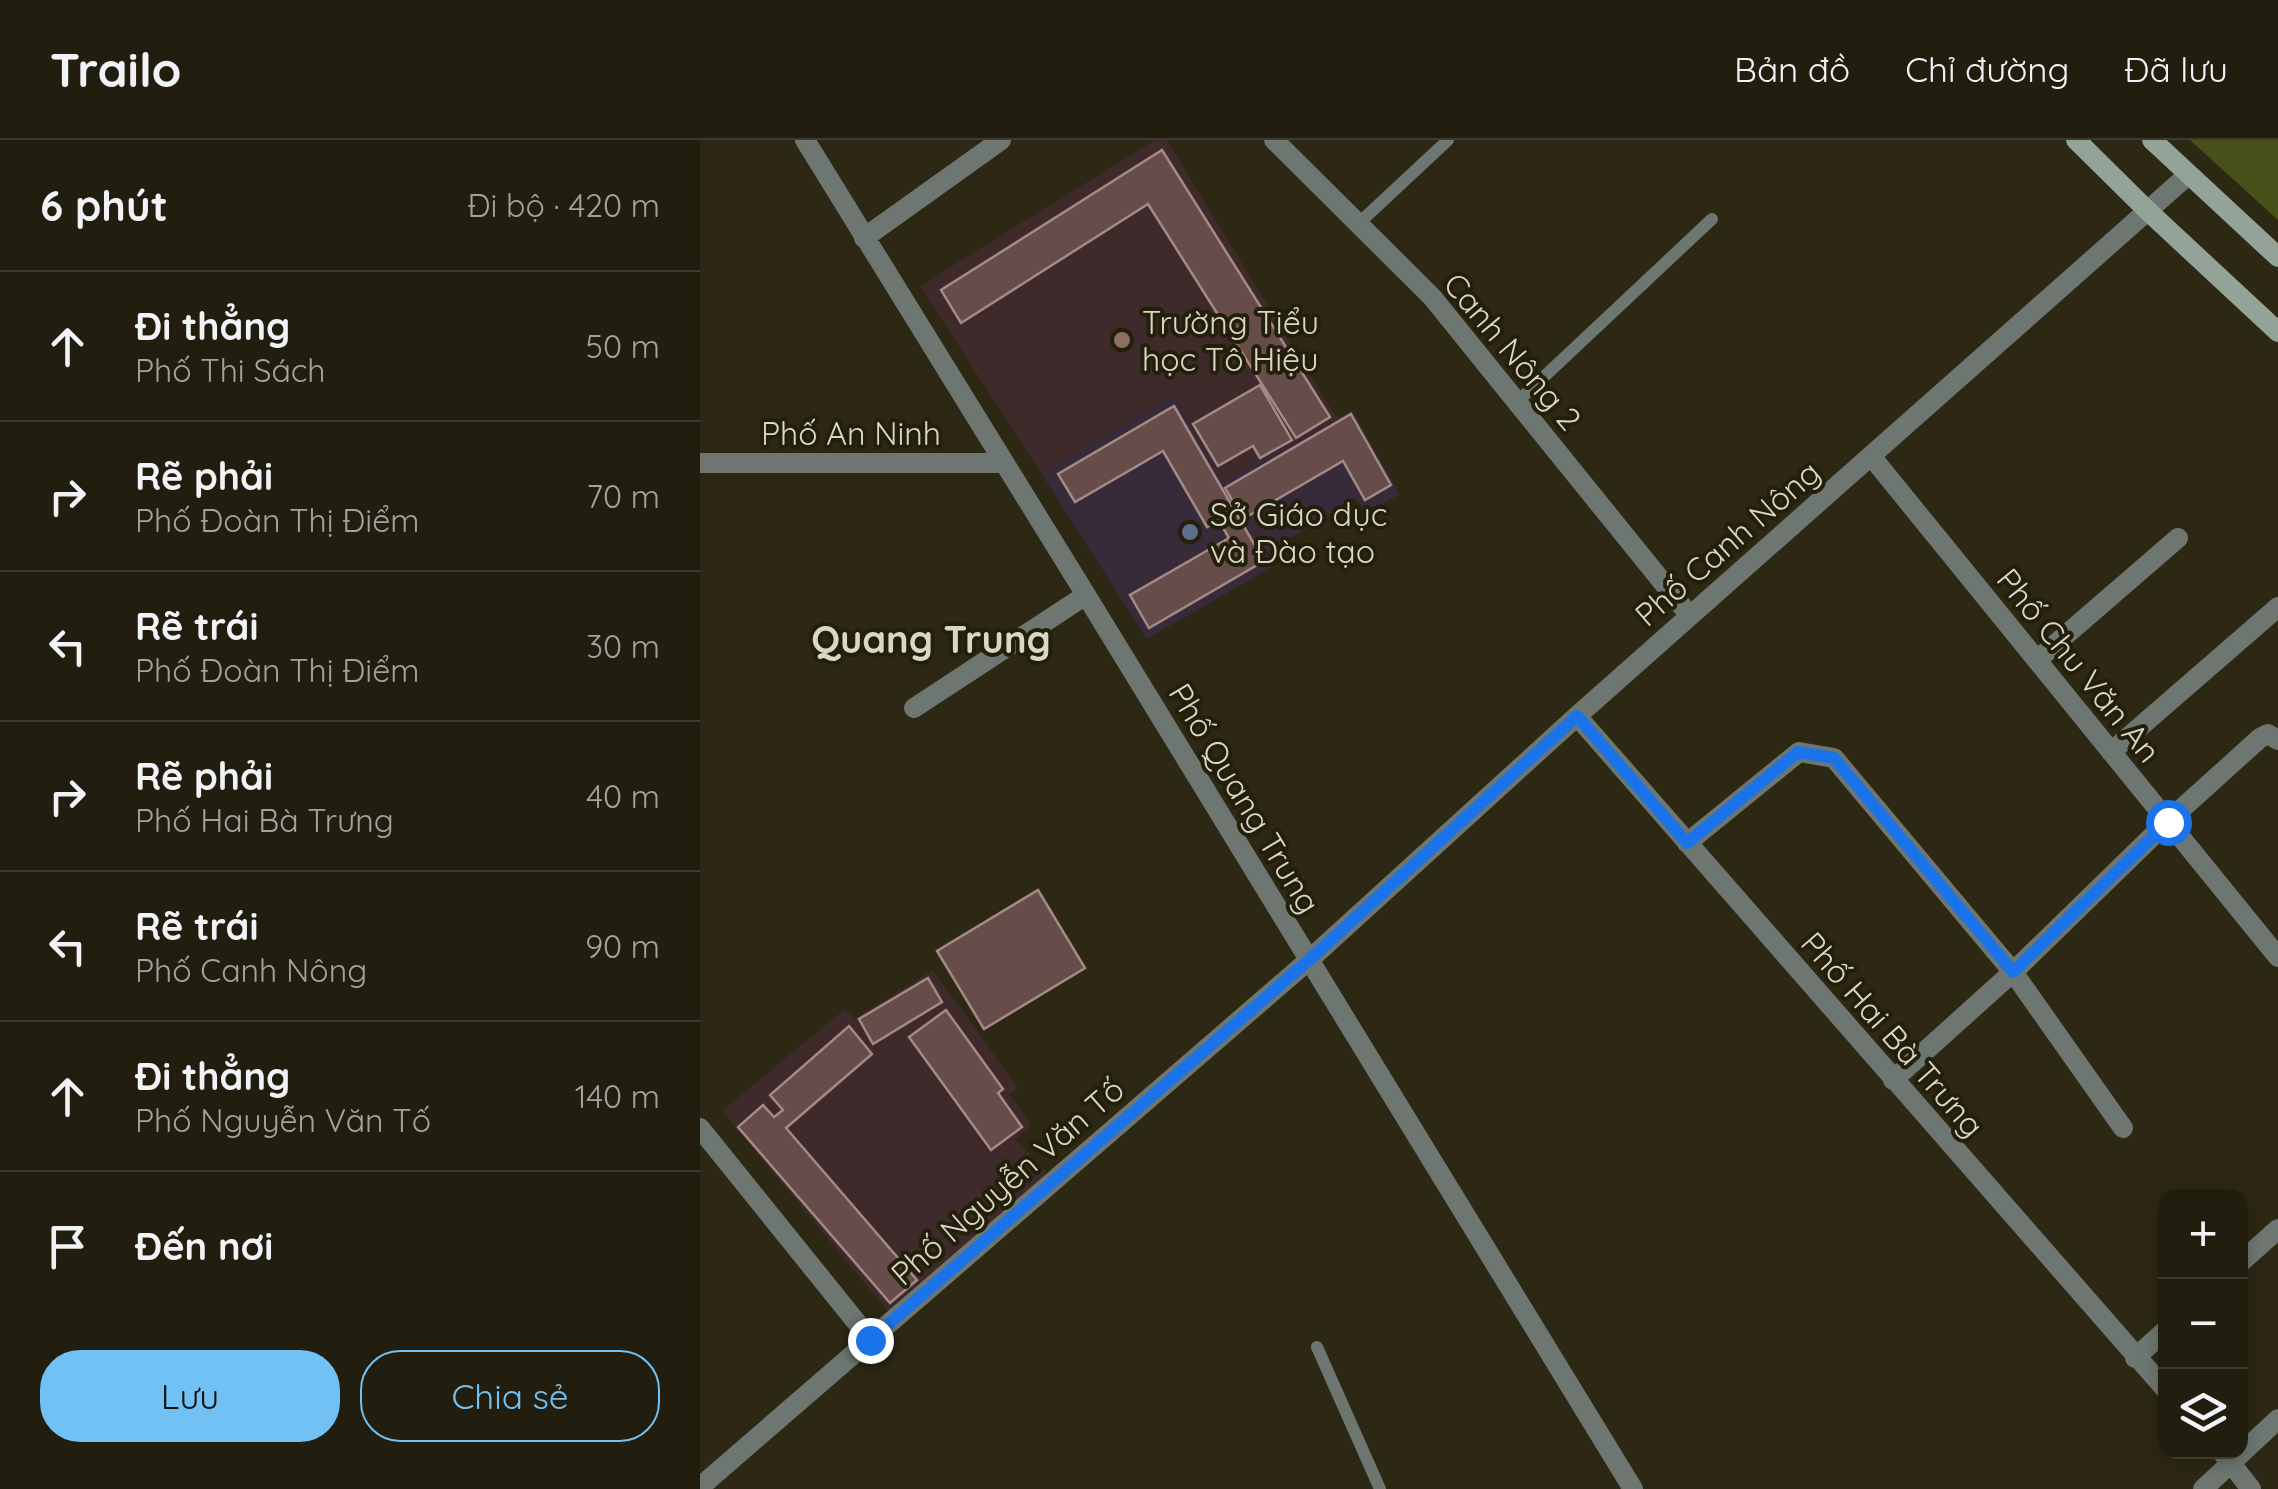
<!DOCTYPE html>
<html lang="vi">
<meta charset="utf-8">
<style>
:root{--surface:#221e0f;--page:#2e2b1d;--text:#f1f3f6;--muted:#a2a29e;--line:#3f3c2f;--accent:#71c1f5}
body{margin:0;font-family:Quicksand,sans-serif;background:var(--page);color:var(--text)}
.controls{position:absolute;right:30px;bottom:30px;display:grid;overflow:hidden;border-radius:20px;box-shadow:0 5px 15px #0003}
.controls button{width:90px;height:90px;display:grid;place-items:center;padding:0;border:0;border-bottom:2px solid var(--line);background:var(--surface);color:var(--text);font:50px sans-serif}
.stop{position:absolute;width:30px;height:30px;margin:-22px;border:8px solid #1a73e8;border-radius:50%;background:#fff}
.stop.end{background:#1a73e8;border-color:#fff;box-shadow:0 2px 10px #0008}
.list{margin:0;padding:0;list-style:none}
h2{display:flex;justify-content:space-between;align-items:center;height:130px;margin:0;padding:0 40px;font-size:42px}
h2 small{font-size:32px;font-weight:400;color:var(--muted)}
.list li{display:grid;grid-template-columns:65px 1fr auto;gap:30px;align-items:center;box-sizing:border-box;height:150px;padding:0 40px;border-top:2px solid var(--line)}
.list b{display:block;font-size:38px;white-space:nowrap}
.list p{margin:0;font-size:32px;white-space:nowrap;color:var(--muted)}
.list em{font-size:32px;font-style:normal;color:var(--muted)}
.actions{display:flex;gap:20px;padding:30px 40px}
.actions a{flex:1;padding:22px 0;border:2px solid var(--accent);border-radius:40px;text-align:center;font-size:35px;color:var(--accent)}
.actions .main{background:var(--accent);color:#111}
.icon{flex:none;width:55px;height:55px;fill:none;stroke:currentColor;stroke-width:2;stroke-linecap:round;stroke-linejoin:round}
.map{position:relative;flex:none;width:1578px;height:1349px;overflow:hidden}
header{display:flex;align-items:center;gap:60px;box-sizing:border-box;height:140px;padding:0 50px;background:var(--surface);border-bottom:2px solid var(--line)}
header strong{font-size:48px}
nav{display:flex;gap:55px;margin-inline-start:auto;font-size:35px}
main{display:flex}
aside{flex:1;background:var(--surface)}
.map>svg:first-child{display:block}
</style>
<header>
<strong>Trailo</strong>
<nav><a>Bản đồ</a><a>Chỉ đường</a><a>Đã lưu</a></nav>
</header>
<main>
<aside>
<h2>6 phút<small>Đi bộ · 420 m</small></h2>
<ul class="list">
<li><svg class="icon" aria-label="ahead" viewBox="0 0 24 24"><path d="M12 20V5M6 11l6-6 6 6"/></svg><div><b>Đi thẳng</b><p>Phố Thi Sách</p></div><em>50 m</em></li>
<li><svg class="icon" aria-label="right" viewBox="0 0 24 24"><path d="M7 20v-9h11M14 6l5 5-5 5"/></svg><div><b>Rẽ phải</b><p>Phố Đoàn Thị Điểm</p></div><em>70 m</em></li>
<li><svg class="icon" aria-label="left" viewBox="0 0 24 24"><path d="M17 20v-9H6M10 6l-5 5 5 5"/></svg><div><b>Rẽ trái</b><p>Phố Đoàn Thị Điểm</p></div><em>30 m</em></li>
<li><svg class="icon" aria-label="right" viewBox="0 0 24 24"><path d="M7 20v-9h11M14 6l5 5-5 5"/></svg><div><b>Rẽ phải</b><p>Phố Hai Bà Trưng</p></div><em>40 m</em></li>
<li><svg class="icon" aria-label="left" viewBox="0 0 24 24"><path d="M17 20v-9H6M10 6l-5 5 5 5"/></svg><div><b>Rẽ trái</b><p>Phố Canh Nông</p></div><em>90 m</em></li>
<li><svg class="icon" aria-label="ahead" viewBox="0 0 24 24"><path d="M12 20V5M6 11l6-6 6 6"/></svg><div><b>Đi thẳng</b><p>Phố Nguyễn Văn Tố</p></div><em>140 m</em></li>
<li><svg class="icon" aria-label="arrive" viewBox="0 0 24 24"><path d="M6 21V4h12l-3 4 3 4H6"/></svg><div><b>Đến nơi</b></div></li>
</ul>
<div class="actions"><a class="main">Lưu</a><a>Chia sẻ</a></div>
</aside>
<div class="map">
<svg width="1578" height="1349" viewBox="0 0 1578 1349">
<rect width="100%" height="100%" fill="#2d2814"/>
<!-- commercial -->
<path fill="#372b39" d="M473,255L523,341L652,270L700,355L667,370L654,358L567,413L572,427L447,499L341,333Z"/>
<!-- education -->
<path fill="#3e2a2a" d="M455,0H467L637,279L523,342L473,255L341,333L220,146Z
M233,830L318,948L309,954L331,984L316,1000L348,1034L193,1177L22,971L145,869L154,879Z"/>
<!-- green -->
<path fill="#49511b" d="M1490,0H1578V80Z"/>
<!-- building -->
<path fill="#664d4a" stroke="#a58987" stroke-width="2.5" d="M462,10L630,277L596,298L448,64L261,183L241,150Z
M560,245L592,300L560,318L553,306L518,326L493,284Z
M474,266L564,421L449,488L430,455L529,398L519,381L507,387L463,311L375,362L358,334Z
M651,274L691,345L665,360L643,321L543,379L525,348Z
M338,750L385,828L284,889L237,811Z
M228,838L242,862L173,904L159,879Z
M246,870L303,949L298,953L322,987L291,1010L209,897Z
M149,886L172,914L86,988L217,1140L190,1163L38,987L63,965L74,977L83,970L70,955Z"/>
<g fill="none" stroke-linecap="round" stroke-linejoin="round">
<!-- service -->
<path stroke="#6d7670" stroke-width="12" d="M658,84L748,0
M817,262L1012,79
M617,1207L680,1349"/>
<!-- minor -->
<path stroke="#6d7670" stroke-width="20" d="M105,0L386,455L933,1349
M574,0L732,157L990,476
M164,98L301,0
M1171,316L1578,817
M0,323H303
M1337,520L1478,398
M214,568L386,455
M877,576L1466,1250
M1411,612L1578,467
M987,703L1099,612L1134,618L1313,832L1423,988
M1193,940L1313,832L1467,682L1560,598L1568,594L1578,600
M0,988L170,1199
M1540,1123L1578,1089
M1435,1218L1466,1190
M1522,1312L1551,1349
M0,1347L609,820L877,576L1488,35
M1503,1349L1578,1279"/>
<!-- secondary -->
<path stroke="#94a398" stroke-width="20" d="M1376,0L1448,71L1578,192
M1452,0L1578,117"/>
</g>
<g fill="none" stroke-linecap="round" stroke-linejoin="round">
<!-- route -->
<path stroke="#1a73e8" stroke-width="12" d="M170,1200L609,820L877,576L987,703L1098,612L1134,618L1313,832L1468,682"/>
</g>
<!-- markers -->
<circle fill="#8d6e63" stroke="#231f0b" stroke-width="4" cx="422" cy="200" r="10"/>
<circle fill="#5c6f8a" stroke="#231f0b" stroke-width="4" cx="490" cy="392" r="10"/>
<g text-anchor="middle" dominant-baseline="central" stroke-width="8" stroke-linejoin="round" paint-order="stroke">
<!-- poi labels -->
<g font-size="32" fill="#d9d6ca" stroke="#231f0b" text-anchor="start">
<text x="442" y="182">Trường Tiểu<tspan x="442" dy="37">học Tô Hiệu</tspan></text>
<text x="510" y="374">Sở Giáo dục<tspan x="510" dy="37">và Đào tạo</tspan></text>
</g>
<!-- street labels -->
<g font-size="32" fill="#d9d6ca" stroke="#231f0b">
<text transform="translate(813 211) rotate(50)">Canh Nông 2</text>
<text x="151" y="293">Phố An Ninh</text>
<text transform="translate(1027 403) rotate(-41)">Phố Canh Nông</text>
<text transform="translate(1379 525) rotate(51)">Phố Chu Văn An</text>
<text transform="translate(545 658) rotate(59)">Phố Quang Trung</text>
<text transform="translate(1193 894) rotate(49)">Phố Hai Bà Trưng</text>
<text transform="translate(307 1041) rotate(-41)">Phố Nguyễn Văn Tố</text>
</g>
<!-- quarter labels -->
<g font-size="38" font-weight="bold" fill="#d9d6ca" stroke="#231f0b">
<text x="231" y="499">Quang Trung</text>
</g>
</g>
</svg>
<div class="controls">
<button>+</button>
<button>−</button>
<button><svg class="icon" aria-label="layers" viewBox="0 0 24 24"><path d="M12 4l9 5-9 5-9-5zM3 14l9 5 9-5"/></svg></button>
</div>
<div class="stop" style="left:1468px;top:682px"></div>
<div class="stop end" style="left:170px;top:1200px"></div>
</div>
</main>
